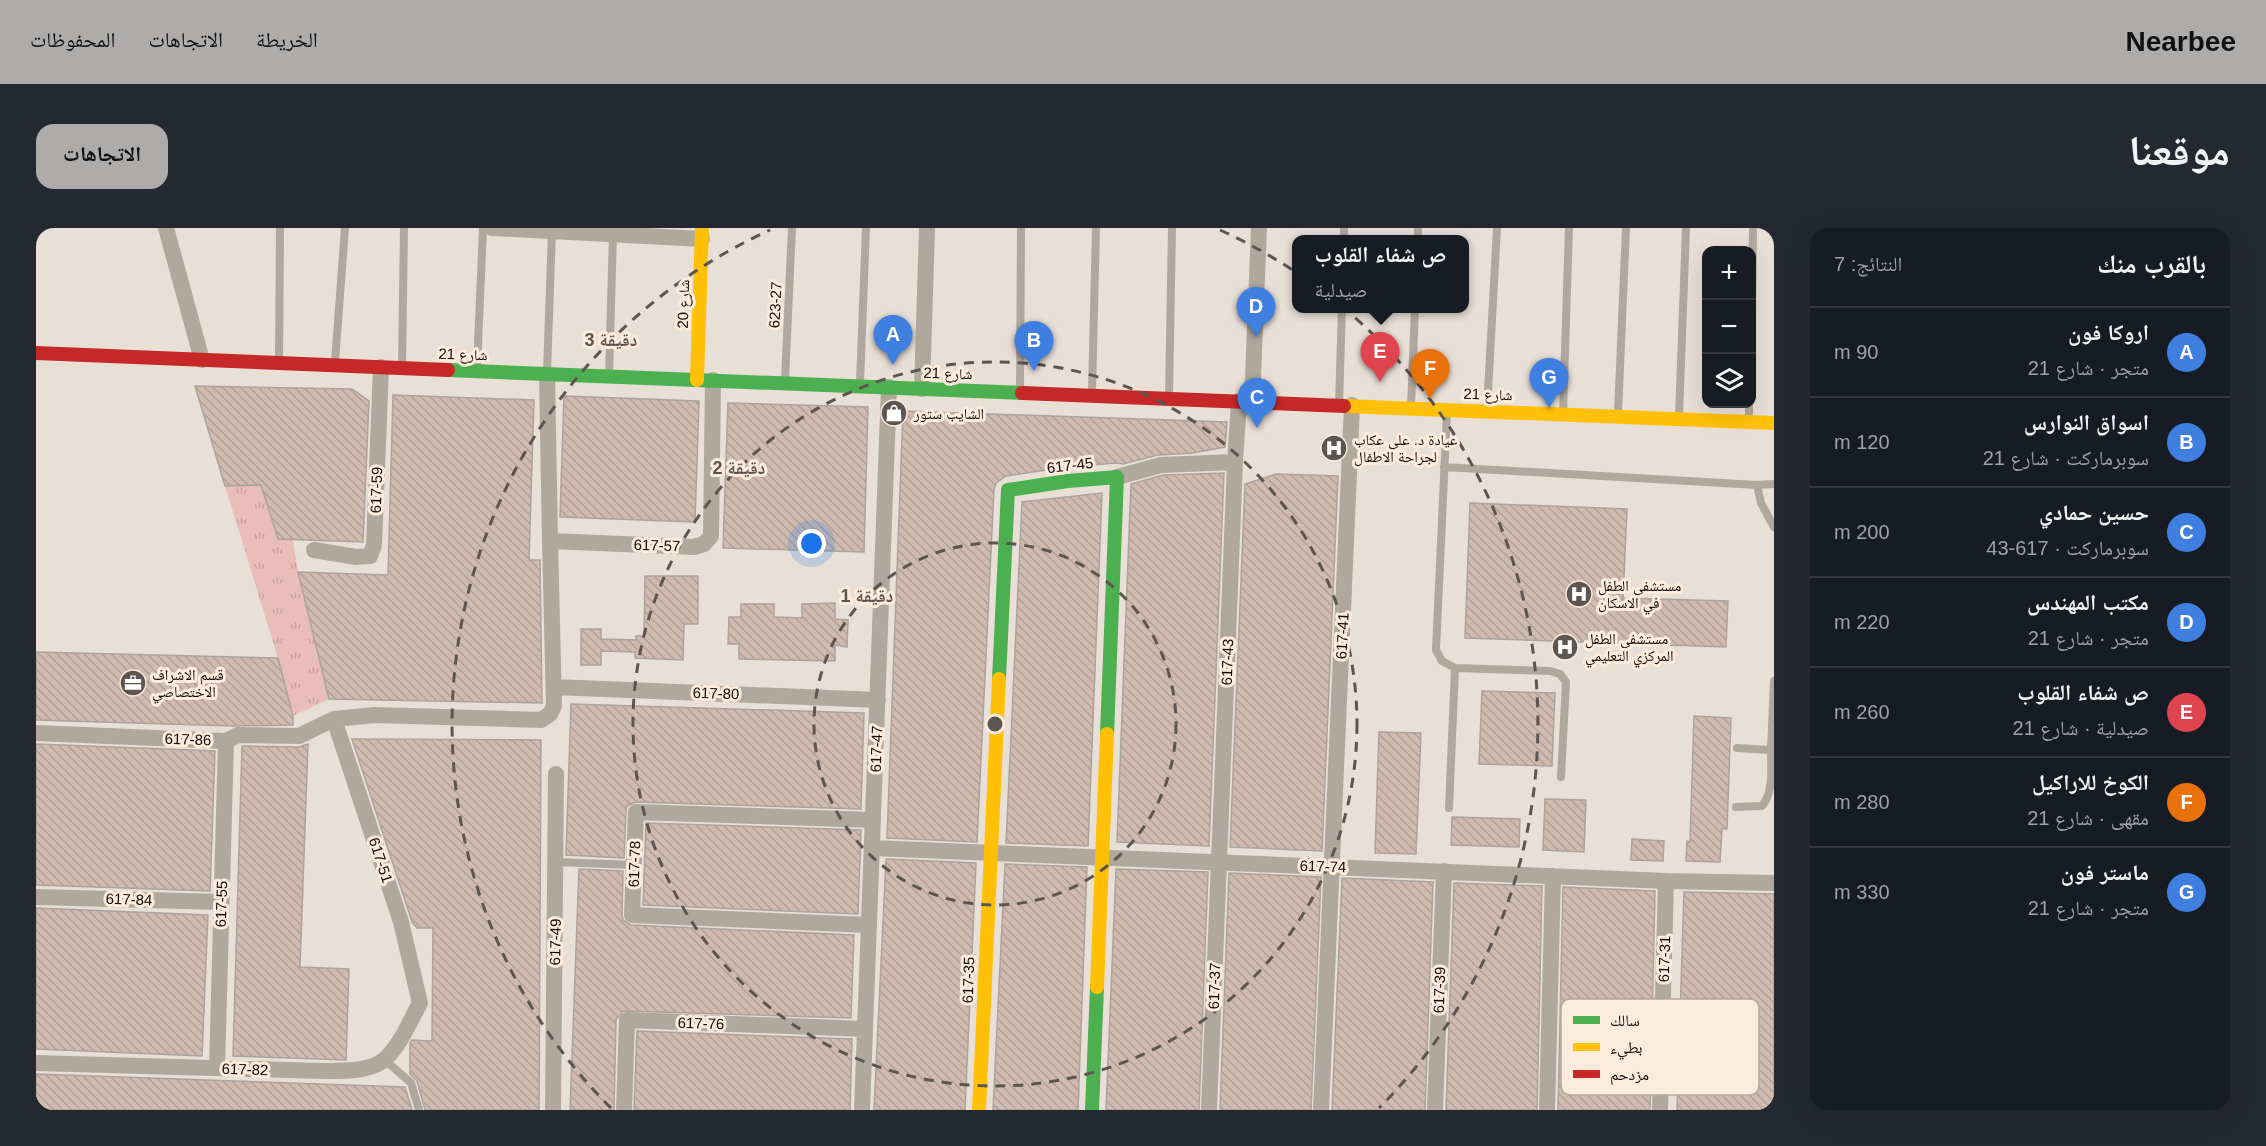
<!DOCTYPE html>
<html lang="ar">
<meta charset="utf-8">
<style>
:root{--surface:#171b24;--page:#242831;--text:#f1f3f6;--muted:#9ea1a6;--line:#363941;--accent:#aeacab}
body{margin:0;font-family:Arial,"Noto Naskh Arabic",sans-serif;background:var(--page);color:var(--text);direction:rtl}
.controls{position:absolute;right:18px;top:18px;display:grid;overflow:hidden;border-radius:12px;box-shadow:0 6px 24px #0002}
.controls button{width:54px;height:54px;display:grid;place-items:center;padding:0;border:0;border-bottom:2px solid var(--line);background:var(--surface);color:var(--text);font:30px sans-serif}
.you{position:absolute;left:776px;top:316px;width:21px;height:21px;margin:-15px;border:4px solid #fff;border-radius:50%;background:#1a73e8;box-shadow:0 0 0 9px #1a73e833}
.badge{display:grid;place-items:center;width:39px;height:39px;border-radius:50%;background:var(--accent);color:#fff;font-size:20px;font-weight:700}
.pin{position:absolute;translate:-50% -50px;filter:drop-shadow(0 2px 3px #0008)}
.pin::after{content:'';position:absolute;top:32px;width:21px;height:18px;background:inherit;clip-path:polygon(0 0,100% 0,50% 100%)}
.popup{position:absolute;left:1256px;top:7px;width:177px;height:78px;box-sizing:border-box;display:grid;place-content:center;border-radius:12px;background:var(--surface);filter:drop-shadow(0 2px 4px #0005);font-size:20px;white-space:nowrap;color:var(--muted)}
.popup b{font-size:22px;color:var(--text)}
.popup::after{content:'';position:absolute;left:50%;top:100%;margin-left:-12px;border:12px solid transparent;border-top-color:var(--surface)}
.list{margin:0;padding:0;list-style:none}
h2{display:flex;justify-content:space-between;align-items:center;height:78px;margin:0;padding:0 24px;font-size:26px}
h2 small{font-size:20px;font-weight:400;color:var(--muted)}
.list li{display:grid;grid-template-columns:39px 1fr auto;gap:18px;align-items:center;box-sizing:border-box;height:90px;padding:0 24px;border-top:2px solid var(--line)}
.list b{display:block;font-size:22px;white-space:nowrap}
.list p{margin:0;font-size:20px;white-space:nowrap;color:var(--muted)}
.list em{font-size:20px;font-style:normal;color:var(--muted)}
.icon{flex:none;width:33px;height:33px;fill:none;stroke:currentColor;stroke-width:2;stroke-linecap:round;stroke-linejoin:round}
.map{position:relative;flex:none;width:1738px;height:882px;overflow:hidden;direction:ltr;border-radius:18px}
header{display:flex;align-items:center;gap:36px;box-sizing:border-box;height:84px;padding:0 30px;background:var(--accent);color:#111}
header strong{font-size:28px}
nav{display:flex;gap:33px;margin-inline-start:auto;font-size:21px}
.intro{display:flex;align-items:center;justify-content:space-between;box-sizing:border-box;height:144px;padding:0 36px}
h1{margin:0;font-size:42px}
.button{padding:15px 27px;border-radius:18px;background:var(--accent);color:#111;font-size:21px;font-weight:700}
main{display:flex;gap:36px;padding:0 36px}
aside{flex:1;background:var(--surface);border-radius:18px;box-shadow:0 6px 24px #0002}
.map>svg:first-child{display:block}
</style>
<header>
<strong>Nearbee</strong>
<nav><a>الخريطة</a><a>الاتجاهات</a><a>المحفوظات</a></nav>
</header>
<div class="intro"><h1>موقعنا</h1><a class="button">الاتجاهات</a></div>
<main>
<aside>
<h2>بالقرب منك<small>النتائج: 7</small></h2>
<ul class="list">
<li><span class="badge" style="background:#3f7fe0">A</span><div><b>اروكا فون</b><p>متجر · شارع 21</p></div><em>90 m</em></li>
<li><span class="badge" style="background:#3f7fe0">B</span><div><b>اسواق النوارس</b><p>سوبرماركت · شارع 21</p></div><em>120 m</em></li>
<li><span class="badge" style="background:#3f7fe0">C</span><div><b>حسين حمادي</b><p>سوبرماركت · 617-43</p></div><em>200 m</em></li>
<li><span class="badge" style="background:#3f7fe0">D</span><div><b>مكتب المهندس</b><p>متجر · شارع 21</p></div><em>220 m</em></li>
<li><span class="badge" style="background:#e0444e">E</span><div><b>ص شفاء القلوب</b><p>صيدلية · شارع 21</p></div><em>260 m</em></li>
<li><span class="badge" style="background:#e8710a">F</span><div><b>الكوخ للاراكيل</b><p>مقهى · شارع 21</p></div><em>280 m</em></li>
<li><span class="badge" style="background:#3f7fe0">G</span><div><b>ماستر فون</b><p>متجر · شارع 21</p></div><em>330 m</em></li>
</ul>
</aside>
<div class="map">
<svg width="1738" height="882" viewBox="0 0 1738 882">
<defs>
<pattern id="grass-tufts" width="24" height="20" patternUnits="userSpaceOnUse" patternTransform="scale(1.5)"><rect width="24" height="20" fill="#e9bdb9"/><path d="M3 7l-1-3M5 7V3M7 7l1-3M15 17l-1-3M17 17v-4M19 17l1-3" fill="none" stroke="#c7a19e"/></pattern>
<pattern id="building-back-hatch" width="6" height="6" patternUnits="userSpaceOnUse" patternTransform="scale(1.5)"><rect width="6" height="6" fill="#d1bbb0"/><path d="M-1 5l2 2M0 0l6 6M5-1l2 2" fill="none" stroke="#b2a096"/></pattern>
</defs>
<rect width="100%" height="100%" fill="#e8dfd7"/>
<!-- grass -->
<path fill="url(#grass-tufts)" d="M225,257L242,311L257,312L262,344L293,471L257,488L242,430L189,258Z"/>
<!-- building -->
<path fill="url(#building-back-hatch)" stroke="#aba39e" stroke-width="1.5" d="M159,158L316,161L333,173L327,314L242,311L225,257L189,258Z
M357,167L498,172L493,332H504L506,475L293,471L262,344L352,347Z
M528,168L663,173L659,294L524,289Z
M692,175L832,179L828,324L687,320Z
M867,183L1191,194L1189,219L1157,225L1122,227L1087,236L1080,235L1031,239L970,248L960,255L958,261L941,614L851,610Z
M1188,245L1173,618L1081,614L1095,256L1127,247Z
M1240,246L1302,248L1286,623L1194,619L1209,256Z
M1066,265L1052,618L970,615L986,274Z
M1434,275L1591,281L1587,370L1692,373L1690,419L1429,410Z
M609,348H662V396H648L647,432L599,430V424L565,423V437H545V401H565V411L600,412V408H608Z
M799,375V391L812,392L811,419L799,417V433L703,431V416H692L693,389H705V376H738V389L766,390V376Z
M0,424L242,430L257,488V497L197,498L0,492Z
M1446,463L1519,465L1516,538L1443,536Z
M535,476L828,485L825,581L600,574L591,578L590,583L588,630L530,627Z
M1658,488L1695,490L1691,601H1686L1684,634L1650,633L1651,613L1654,614Z
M1343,504L1385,505L1380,626L1339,625Z
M316,511L505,512L503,882H389L381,853L374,846V815L376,812L396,813L397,700H381L376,694Z
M0,516L179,523L174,663L0,657Z
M272,516L264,739L313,741L310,832L197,828L206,518L263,519Z
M1509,571L1550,572L1548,624L1507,622Z
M1416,589L1484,591L1483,619L1415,617Z
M610,595L825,602L822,686L607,677Z
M1596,611L1628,613L1627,633L1595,632Z
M850,631L940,635L929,882H838Z
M969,636L1051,639L1042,882H957Z
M543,641L587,643L586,687L587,692L595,697L818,707L815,790L587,783L580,792L578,882H534Z
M1080,641L1172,644L1163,882H1070Z
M1193,645L1285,649L1275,882H1184Z
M1306,650L1397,654L1389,882H1296Z
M1418,655L1506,658L1501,882H1410Z
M1527,659L1619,663L1614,882H1522Z
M1648,664L1738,666V882H1641Z
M0,680L172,687L166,828L0,821Z
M601,803L816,811L814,882H598Z
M0,846L369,859L376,882H0Z"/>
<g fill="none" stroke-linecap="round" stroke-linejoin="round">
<!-- lane -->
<path stroke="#b0a89c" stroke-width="8" d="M1308,12V0
M1382,12V0
M1716,82L1717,0
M243,132L244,0
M299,134L309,0
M366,138L368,0
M441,140L447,0
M511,144L516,3
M573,147L577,6
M749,152L756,0
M824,155L830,0
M984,162L985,0
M1056,164L1060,0
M1133,168L1136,0
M1303,176L1306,80
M1375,179L1379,80
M1451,182L1461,0
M1411,184L1400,422L1406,433L1419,440L1514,443L1524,446L1530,454L1525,549
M1527,185L1533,0
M1582,185L1590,0
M1643,188L1650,0
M1713,193V176
M1408,239L1721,257L1738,256
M1721,257L1725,275L1738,299
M1701,520L1735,522L1738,453
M1700,579L1726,578C1738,564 1735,540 1735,522
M1413,580L1419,440
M520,634L597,637
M349,832L375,855L383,882"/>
<!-- street -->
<path stroke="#b0a89c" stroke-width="16" d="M130,0L166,132
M456,0L666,11
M511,147L514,313L658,319L668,316L675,308L677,152
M886,161L891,0
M1216,173L1223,0
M1199,234L1203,173
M1081,249L1125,237L1199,234L1173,882
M278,322L320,329L334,328L338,317L345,139
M518,459L842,472
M0,505L190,513L202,507L263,508L298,491L339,487L505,492L514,486L518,478L514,313
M836,620L1630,653L1738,655
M0,669L185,674
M833,697L596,687L600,584L837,592
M0,835L287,843C305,843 337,844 350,830C365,816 374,793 384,775L365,694L298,491
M181,840L190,513
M517,882L520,546
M588,882L591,792L829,801
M826,882L853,159
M1285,882L1316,177
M1399,882L1408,643
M1511,882L1517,648
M1624,882L1630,653"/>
<!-- fast -->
<path stroke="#4caf50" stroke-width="14" d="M412,142L986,165
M963,451L972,262L1032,253L1081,249L1071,506
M1056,882L1061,759"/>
<!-- slow -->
<path stroke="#ffc107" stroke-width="14" d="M661,152L666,0
M1308,178L1738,195
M1061,759L1071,506
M943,882L963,451"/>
<!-- jam -->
<path stroke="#c62828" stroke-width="14" d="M0,125L412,142
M986,165L1308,178"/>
</g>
<!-- distance rings -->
<g fill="none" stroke="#5d5650" stroke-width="3" stroke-dasharray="10 8">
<circle cx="959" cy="496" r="181"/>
<circle cx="959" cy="496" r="362"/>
<path d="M575 880A543 543 0 0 1 734 2M1184 2A543 543 0 0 1 1343 880"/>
</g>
<!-- icons -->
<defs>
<symbol id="shop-disc" viewBox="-11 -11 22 22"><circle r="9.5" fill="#5d5650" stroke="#fdebdc"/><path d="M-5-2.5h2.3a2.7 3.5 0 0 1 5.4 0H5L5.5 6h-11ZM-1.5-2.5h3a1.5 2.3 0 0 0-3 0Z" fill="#fff"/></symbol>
<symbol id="hospital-disc" viewBox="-11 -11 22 22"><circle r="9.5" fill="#5d5650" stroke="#fdebdc"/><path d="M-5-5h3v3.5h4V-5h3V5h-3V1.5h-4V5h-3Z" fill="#fff"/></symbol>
<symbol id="office-disc" viewBox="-11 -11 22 22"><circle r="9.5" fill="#5d5650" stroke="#fdebdc"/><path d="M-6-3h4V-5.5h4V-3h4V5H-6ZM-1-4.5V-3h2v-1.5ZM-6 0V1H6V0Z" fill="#fff"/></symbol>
</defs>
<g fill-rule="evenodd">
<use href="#shop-disc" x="843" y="170" width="30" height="30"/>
<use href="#hospital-disc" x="1283" y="205" width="30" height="30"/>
<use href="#hospital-disc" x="1528" y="351" width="30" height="30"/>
<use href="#hospital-disc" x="1514" y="404" width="30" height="30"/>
<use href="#office-disc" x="82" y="440" width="30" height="30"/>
</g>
<g text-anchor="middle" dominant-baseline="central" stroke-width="6" stroke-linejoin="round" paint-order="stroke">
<!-- street labels -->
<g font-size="15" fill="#120d08" stroke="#fdebdc">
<text transform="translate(647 76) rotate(-88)">شارع 20</text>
<text transform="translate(739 77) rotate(-87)">623-27</text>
<text transform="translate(427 126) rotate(2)">شارع 21</text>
<text transform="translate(912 145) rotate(2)">شارع 21</text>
<text transform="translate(1452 166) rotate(2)">شارع 21</text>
<text transform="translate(1034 237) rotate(-7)">617-45</text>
<text transform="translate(340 262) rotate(-88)">617-59</text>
<text transform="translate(621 317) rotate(2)">617-57</text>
<text transform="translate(1306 408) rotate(-87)">617-41</text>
<text transform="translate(1191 434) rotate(-88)">617-43</text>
<text transform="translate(680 465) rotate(2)">617-80</text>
<text transform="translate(152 511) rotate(2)">617-86</text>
<text transform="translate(840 521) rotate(-88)">617-47</text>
<text transform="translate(345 632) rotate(72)">617-51</text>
<text transform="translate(598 636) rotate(-88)">617-78</text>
<text transform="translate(1287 638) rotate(2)">617-74</text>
<text transform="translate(93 671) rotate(2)">617-84</text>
<text transform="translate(185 676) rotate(-88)">617-55</text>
<text transform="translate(519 714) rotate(-89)">617-49</text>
<text transform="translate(1628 731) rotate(-88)">617-31</text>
<text transform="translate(932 752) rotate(-88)">617-35</text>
<text transform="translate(1178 758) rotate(-88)">617-37</text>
<text transform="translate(1403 762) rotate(-88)">617-39</text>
<text transform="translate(665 795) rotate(2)">617-76</text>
<text transform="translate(209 841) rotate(2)">617-82</text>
</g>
<!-- poi labels -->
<g font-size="15" fill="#120d08" stroke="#fdebdc" text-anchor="start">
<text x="878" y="185">الشايب ستور</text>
<text x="1318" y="211">عيادة د. علي عكاب<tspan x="1318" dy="17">لجراحة الاطفال</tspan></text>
<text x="1562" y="357">مستشفى الطفل<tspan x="1562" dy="17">في الاسكان</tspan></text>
<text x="1549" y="410">مستشفى الطفل<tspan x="1549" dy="17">المركزي التعليمي</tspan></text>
<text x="116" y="446">قسم الاشراف<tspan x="116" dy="17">الاختصاصي</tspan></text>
</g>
</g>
<!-- legend -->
<rect x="1525" y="771" width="198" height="96" rx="9" fill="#fdebdc" stroke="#b6a89c" stroke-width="1.5"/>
<rect x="1537" y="788" width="27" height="8" fill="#4caf50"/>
<rect x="1537" y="815" width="27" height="8" fill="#ffc107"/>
<rect x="1537" y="842" width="27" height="8" fill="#c62828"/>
<g font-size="16" fill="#120d08">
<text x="1574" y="798">سالك</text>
<text x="1574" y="825">بطيء</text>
<text x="1574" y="852">مزدحم</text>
</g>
<circle cx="959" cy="496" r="9" fill="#5d5650" stroke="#fdebdc" stroke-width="3"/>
<g font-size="18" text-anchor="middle" font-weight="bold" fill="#5d5650" stroke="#fdebdc" stroke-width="6" stroke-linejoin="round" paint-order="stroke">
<text x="575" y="118">3 دقيقة</text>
<text x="703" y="246">2 دقيقة</text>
<text x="831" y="374">1 دقيقة</text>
</g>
</svg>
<div class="controls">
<button>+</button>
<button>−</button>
<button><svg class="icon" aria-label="layers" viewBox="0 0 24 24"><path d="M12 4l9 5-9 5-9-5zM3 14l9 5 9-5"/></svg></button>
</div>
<div class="you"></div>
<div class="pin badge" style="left:857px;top:137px;background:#3f7fe0">A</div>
<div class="pin badge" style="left:998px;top:143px;background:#3f7fe0">B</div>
<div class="pin badge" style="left:1221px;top:200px;background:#3f7fe0">C</div>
<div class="pin badge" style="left:1220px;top:109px;background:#3f7fe0">D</div>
<div class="pin badge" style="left:1344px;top:154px;background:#e0444e">E</div>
<div class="popup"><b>ص شفاء القلوب</b>صيدلية</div>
<div class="pin badge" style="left:1394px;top:171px;background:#e8710a">F</div>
<div class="pin badge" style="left:1513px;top:180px;background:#3f7fe0">G</div>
</div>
</main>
